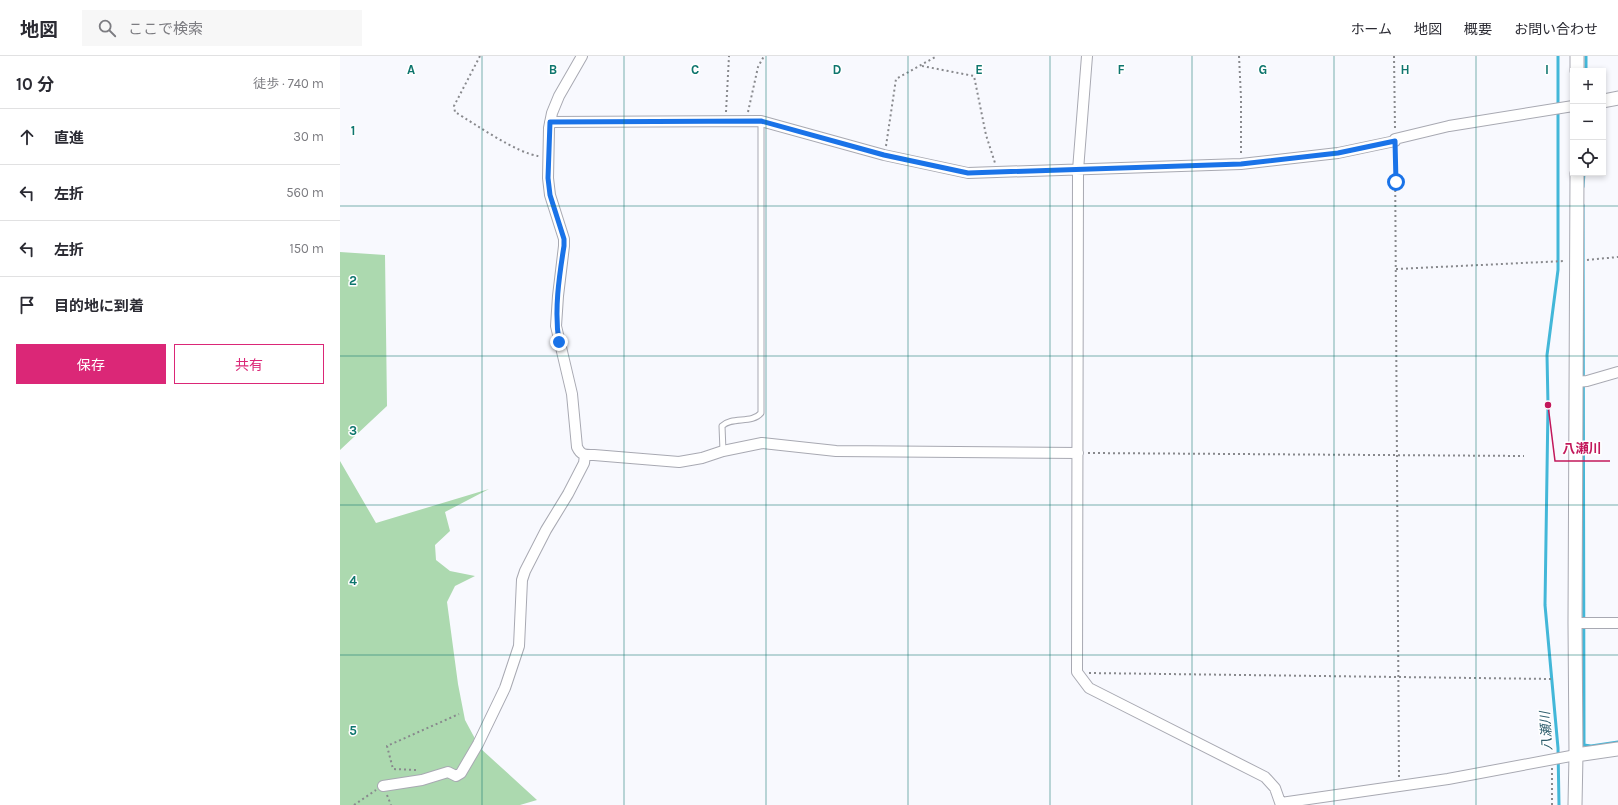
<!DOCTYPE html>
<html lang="ja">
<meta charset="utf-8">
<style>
:root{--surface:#fff;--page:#f7f7f7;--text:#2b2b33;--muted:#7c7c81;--line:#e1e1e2;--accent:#db2777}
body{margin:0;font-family:Karla,"Noto Sans JP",sans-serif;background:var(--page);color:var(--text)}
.controls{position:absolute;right:12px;top:12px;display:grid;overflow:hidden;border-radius:0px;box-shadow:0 2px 6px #0003}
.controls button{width:36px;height:36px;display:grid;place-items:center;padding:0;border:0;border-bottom:1px solid var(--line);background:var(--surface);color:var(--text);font:20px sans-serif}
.stop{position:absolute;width:12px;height:12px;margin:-9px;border:3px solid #1a73e8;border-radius:50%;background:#fff}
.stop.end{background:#1a73e8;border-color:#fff;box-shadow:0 1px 4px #0008}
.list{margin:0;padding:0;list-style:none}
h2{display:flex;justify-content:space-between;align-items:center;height:52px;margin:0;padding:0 16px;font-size:17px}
h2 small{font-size:13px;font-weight:400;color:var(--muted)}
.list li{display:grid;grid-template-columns:26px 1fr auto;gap:12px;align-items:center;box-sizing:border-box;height:56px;padding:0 16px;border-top:1px solid var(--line)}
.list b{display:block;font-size:15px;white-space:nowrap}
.list em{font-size:13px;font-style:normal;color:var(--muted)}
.actions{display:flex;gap:8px;padding:12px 16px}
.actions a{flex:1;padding:9px 0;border:1px solid var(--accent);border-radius:0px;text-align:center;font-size:14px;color:var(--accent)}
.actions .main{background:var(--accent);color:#fff}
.icon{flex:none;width:22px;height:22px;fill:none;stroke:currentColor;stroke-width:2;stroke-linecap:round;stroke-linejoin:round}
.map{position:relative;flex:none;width:1278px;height:749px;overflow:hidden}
header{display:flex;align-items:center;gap:24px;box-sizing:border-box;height:56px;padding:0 20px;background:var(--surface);border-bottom:1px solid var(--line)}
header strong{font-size:19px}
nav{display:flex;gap:22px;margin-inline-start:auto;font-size:14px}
.search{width:280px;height:36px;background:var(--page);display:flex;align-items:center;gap:10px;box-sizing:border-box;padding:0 14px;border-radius:0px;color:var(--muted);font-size:15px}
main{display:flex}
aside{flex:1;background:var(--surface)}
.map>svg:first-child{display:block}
</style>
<header>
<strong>地図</strong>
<div class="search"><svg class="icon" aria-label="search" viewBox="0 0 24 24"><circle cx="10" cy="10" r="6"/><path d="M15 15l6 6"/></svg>ここで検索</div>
<nav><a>ホーム</a><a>地図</a><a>概要</a><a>お問い合わせ</a></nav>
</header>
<main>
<aside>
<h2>10 分<small>徒歩 · 740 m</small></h2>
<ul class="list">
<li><svg class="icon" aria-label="ahead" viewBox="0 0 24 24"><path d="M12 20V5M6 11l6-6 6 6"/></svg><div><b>直進</b></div><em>30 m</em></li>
<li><svg class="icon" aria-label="left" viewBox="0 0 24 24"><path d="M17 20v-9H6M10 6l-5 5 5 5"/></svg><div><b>左折</b></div><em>560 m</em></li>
<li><svg class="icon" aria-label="left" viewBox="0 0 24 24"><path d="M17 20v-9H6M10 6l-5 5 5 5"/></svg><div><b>左折</b></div><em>150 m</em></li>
<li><svg class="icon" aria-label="arrive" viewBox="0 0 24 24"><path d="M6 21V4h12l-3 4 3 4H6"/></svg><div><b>目的地に到着</b></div></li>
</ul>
<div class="actions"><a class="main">保存</a><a>共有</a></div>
</aside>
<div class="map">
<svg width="1278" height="749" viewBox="0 0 1278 749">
<rect width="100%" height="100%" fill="#f8f9fe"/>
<!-- green -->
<path fill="#acd9af" d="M0,196L45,199L47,350L0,394Z
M0,405L36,467L149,433L105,456L110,475L95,489L96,504L110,515L135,520L115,530L107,546L118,628L125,664L140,692L197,744L180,749H0Z"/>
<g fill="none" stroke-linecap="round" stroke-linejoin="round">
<!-- stream -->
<path stroke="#43b7d8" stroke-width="3" d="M1218,0V214L1207,299L1208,349L1205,549L1218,692L1219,749
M1246,15V0
M1243,131L1244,117
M1243,149L1244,689L1251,690L1278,686"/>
<defs>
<path id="service" d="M383,395L382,370C392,360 412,368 421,357V65"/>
<path id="minor" d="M242,0L219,40L212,57L209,72L208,122L210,139L224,183V190L218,240L216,270L232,338L237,391C241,400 246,399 254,399L339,406L362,402L383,395L422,387L496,395L738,397
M747,0L738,114L737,616L749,632L925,721L935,732L941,749
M210,66L421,65L544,99L628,117L901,108L998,97L1055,85V83L1109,70L1233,50
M1236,326L1247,325L1278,316
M1235,567H1278
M43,730L82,724L108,716L116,720L121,717L138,688L165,632L179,590L182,524L185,515L206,474L228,438L244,407L245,399
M941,747L1108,723L1236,699"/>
<path id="tertiary" d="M1237,15V0
M1263,45L1278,42
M1236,699L1278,693
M1235,749L1236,699L1235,567L1237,117"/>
</defs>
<!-- service casing -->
<use href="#service" stroke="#a8a9b2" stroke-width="7"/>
<!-- minor casing -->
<use href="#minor" stroke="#a8a9b2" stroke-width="12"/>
<!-- tertiary casing -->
<use href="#tertiary" stroke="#a8a9b2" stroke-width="15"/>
<!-- path -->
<path stroke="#88898d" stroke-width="2" stroke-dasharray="2 3" stroke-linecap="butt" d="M140,0L114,50L115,56C135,68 178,98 199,100
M899,0L901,42V99
M1054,0L1055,73
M582,10L634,20L646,79L655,107
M386,56L389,0
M408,56L418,11L424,0
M546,90L556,23L597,0
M1055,94L1059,722
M1247,204L1278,201
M1056,213L1225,205
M748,397L1184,400
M749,617L1212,623
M1212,712V749
M76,714L53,713L47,690L119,658
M47,739L51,749
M14,749L36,734"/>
<!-- service -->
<use href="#service" stroke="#fff" stroke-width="5"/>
<!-- minor -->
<use href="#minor" stroke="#fff" stroke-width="10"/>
<!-- tertiary -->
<use href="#tertiary" stroke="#fff" stroke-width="13"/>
</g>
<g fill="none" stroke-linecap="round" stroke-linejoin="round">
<!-- route -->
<path stroke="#1a73e8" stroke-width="5" d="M219,286C214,255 219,221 224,190V183L210,139L208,122L210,66L421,65L544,99L628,117L901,108L998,97L1055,85L1056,126"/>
</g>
<!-- grid -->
<path fill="none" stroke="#0f766e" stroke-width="1" stroke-opacity="0.55" d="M142,0V749M284,0V749M426,0V749M568,0V749M710,0V749M852,0V749M994,0V749M1136,0V749M0,150H1278M0,300H1278M0,449H1278M0,599H1278"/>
<g text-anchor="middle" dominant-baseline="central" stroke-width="3" stroke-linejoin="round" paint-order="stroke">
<!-- water labels -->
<g font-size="13" font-style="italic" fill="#2f5e6d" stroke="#fff">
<text transform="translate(1206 675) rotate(-94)">八瀬川</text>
</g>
</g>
<g font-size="13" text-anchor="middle" font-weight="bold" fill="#0f766e" stroke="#fff" stroke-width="3" stroke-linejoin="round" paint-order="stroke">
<text x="71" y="18">A</text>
<text x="213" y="18">B</text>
<text x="355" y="18">C</text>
<text x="497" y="18">D</text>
<text x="639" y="18">E</text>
<text x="781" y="18">F</text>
<text x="923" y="18">G</text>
<text x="1065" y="18">H</text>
<text x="1207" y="18">I</text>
<text x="13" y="79">1</text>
<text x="13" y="229">2</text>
<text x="13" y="379">3</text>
<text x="13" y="529">4</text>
<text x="13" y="679">5</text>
</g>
<!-- callouts -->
<path fill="none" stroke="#c2185b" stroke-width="1.5" d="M1208 349L1215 405H1270"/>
<circle fill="#c2185b" stroke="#fff" stroke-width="1.5" cx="1208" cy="349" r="4"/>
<g font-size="13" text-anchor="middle" font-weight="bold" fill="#c2185b" stroke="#fff" stroke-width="3" stroke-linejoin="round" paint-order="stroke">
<text x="1242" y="397">八瀬川</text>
</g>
</svg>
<div class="controls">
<button>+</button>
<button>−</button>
<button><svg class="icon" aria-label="locate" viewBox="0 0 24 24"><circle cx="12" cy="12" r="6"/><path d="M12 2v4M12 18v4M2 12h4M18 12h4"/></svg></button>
</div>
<div class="stop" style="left:1056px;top:126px"></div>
<div class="stop end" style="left:219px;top:286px"></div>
</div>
</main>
